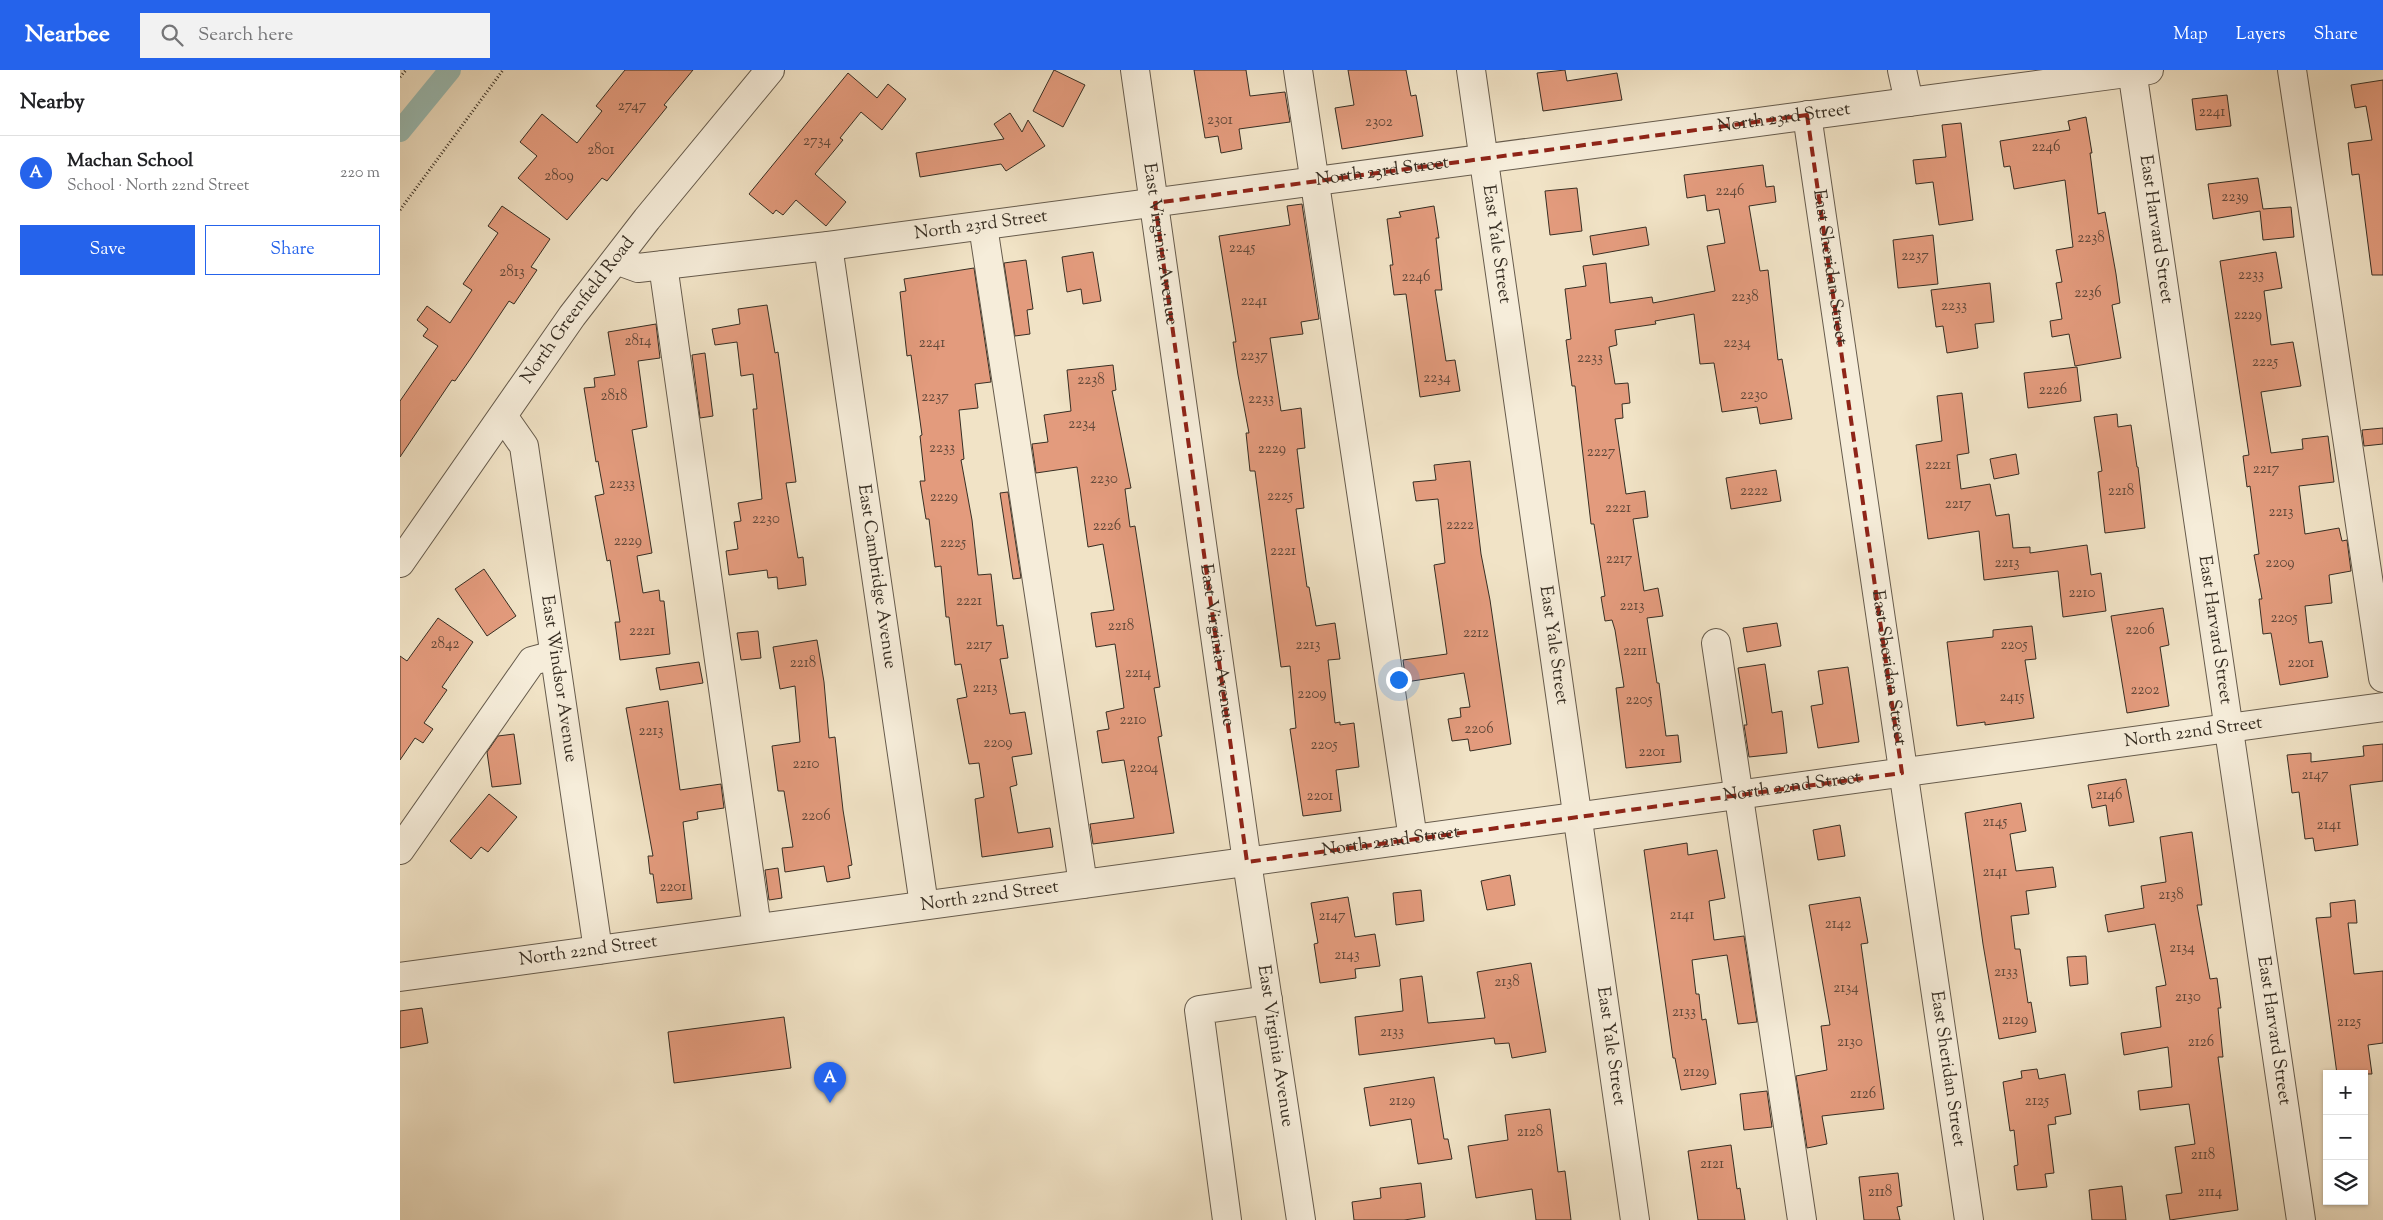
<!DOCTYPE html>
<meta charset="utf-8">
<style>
:root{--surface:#fff;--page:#f2f2f2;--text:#202124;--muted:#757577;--line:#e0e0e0;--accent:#2563eb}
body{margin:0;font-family:"Sorts Mill Goudy",serif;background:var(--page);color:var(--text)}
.controls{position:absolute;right:15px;bottom:15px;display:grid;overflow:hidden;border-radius:0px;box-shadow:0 1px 4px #0004}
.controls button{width:45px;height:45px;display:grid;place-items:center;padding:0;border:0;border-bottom:1px solid var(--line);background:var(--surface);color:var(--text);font:25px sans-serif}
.you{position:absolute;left:998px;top:609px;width:18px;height:18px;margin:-12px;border:4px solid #fff;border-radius:50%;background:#1a73e8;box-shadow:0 0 0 8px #1a73e833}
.badge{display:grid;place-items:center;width:32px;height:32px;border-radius:50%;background:var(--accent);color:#fff;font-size:16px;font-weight:700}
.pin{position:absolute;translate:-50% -41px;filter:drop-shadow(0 1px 2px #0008)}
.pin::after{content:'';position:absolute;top:26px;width:18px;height:15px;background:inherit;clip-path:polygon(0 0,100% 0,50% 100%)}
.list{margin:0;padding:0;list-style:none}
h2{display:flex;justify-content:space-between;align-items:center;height:65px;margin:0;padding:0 20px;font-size:21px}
h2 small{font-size:16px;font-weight:400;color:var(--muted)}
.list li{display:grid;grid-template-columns:32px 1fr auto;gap:15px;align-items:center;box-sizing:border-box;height:75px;padding:0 20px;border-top:1px solid var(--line)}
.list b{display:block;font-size:19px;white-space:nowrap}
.list p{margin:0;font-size:16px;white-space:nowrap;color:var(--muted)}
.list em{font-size:16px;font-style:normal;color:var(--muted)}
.actions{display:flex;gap:10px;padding:15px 20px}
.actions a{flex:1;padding:11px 0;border:1px solid var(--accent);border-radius:0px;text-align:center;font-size:18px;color:var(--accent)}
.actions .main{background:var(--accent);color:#fff}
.icon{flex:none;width:28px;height:28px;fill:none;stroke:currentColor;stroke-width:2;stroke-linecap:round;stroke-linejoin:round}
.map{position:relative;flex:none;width:1983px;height:1150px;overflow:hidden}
header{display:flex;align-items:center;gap:30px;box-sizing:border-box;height:70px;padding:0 25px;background:var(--accent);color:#fff}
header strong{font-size:24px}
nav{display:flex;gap:28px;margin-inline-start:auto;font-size:18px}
.search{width:350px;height:45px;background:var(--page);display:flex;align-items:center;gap:12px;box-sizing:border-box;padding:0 18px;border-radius:0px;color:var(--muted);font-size:19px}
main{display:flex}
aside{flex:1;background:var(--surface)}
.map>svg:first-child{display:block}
</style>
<header>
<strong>Nearbee</strong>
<div class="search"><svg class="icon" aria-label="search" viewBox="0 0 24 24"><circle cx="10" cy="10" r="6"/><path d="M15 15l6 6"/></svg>Search here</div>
<nav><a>Map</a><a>Layers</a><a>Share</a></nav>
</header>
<main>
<aside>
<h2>Nearby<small></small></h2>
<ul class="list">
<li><span class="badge">A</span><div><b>Machan School</b><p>School · North 22nd Street</p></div><em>220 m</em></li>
</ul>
<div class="actions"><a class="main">Save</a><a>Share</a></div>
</aside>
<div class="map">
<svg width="1983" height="1150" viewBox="0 0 1983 1150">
<rect width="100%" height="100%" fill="#f1e3c6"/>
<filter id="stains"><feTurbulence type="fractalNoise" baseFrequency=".004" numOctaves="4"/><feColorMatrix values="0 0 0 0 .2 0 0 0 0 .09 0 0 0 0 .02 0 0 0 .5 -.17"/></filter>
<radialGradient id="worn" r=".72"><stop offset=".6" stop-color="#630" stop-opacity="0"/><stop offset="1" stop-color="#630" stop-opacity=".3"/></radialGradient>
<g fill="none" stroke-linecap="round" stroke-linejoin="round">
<!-- canal -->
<path stroke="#9bbeb6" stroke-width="22" d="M0,61L50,0"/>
</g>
<!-- building -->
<path fill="#e39b7d" stroke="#372e23" d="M225,0H293L264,35L267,37L207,111L202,108L167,150L118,108L137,86L120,72L142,44L177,73L202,41L196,36Z
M654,0L685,15L663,57L633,41Z
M794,0H846L850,26L885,22L890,52L839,59L842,79L821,83L818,66L805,68Z
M948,0H1006L1011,26L1016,25L1023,66L942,79L935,38L954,35Z
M1165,0L1167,11L1217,3L1222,30L1143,41L1137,3Z
M448,3L477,28L488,14L506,29L482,60L461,42L440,68L443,70L415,104L446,132L426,156L396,130L383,145L376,140L373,144L349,124Z
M1983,10V205H1972L1959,104L1952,105L1948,73L1972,70L1966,36L1955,38L1951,15Z
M1827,25L1831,56L1796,60L1792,29Z
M610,43L622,62L628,50L645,76L606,101L601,94L520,107L516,83L604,69L594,54Z
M1686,47L1692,83H1690L1698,144L1705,142L1716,204L1720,233L1712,235L1721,288L1675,296L1669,264L1652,267L1650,251L1662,249L1656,213L1662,212L1656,180L1673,177L1665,110L1614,119L1610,96L1604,97L1600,71L1670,60L1668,51Z
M1561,53L1573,150L1539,155L1533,112L1516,114L1513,90L1546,87L1542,55Z
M1363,95L1366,117L1374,116L1376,132L1349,136L1360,201L1368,200L1378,290L1382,289L1392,349L1360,354L1357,337L1322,342L1314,293L1300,294L1294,244L1255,251L1256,254L1215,260L1217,275L1209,277L1215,314L1228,313L1230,333L1222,334L1223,348L1215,349L1226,424L1245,421L1248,447L1233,449L1244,521L1258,518L1263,546L1247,548L1257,613H1259L1266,666L1278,665L1281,692L1226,698L1216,618L1224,617L1215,560L1212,550L1205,551L1201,527L1205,526L1194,454H1191L1175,316H1172L1166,270L1171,269L1165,219L1186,216L1183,196L1206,193L1210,233L1252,227L1253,233L1315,221L1307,176L1325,173L1319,139L1307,141L1305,125L1287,128L1284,105Z
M1858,108L1863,139L1891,137L1894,167L1863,170L1860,141L1813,149L1808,114Z
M1177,118L1182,161L1150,165L1145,121Z
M902,134L919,249L901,252L903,264L870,268L881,341L901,338L905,378L897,379L904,438L896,439L907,517H909L916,556L935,553L940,589L928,590L935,653L940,652V655L954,653L959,697L936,700L941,741L903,746L890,659L896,658L890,596L881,597L855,401H850L846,363H849L838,305L833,272H836L819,166L890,155L887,136Z
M102,136L150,169L131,197L137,200L114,234L109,231L71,288L55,311L52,310L0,387V331L38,276L23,266L28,259L17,250L27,236L50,253L72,220L63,214L98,163L88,156Z
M1034,136L1039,168H1036L1042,220H1035L1046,291L1055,290L1060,321L1020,327L1006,224L994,225L990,195H993L987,149L1001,147L999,142Z
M1246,157L1249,175L1193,185L1190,166Z
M1533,165L1538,214L1498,218L1493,170Z
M693,182L701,231L683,234L681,219L667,222L662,187Z
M1876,182L1882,218L1864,221L1871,275L1893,272L1901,316L1861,322L1871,383L1903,379L1902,369L1928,366L1934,412L1899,416L1905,464L1939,458L1942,471L1947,470L1951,501L1929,505L1932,533L1905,536L1909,573L1922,571L1928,607L1880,615L1871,563L1863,564L1859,529H1862L1854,485L1859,484L1850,416L1847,417L1843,386L1849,385L1820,191Z
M626,190L633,239L627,240L630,264L615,266L604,193Z
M574,198L591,312L575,314L578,338L559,340L564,389L561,390L572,450L578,505L591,504L597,556L603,555L608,588L600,589L610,644L625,642L632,684L612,687L617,715L610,717L618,763L650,758L653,777L582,787L575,729L584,727L579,693L569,694L557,629L567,627L561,594L555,595L549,547H546L541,496L535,497L529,449H526L520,411H525L520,366L522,365L511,285L507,286L500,222L506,221L504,209Z
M1590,213L1594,252L1575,254L1578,278L1547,283L1543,256L1536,257L1531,220Z
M367,235L375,283L378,282L396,412L386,413L398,488L403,487L406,515L378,519L377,507L368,508L367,500L329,505L326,481L338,479L334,452L341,451L338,433L362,429L353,339H357L353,304L341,306L337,272L315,275L312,259L340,254L338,239Z
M256,254L260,288L238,291L247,357L232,360L252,483L237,486L243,523L259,520L260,531H264L270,584L220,590L215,552H220L210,490L207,491L195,426L204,424L198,391L196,392L184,318L195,317L194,308L215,305L208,262Z
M305,283L313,346L300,348L292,285Z
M713,295L716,320L712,321L731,418L725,419L730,457L735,456L760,617L754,618L762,666L758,667L774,763L693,774L690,754L734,748L724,690L702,693L697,661L709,659L706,642L724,638L715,574L696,577L691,543L714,540L703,474L688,477L677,397L636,403L632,374L648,372L644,345L671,341L667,300Z
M1677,297L1681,331L1628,338L1624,303Z
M1562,323L1569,383L1557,385L1561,419L1590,414L1596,446L1609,444L1613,478L1630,477V483L1687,475L1691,505L1701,503L1706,541L1663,547L1658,501L1584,510L1579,461L1528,469L1516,375L1542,371L1537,326Z
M1717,344L1718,357L1731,355L1737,397H1738L1745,458L1705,463L1698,402L1702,401L1694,347Z
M1983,358V374L1964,376L1962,360Z
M1616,384L1619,404L1594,409L1590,389Z
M1070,391L1081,484L1090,530L1111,674L1070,681L1068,669L1052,671L1048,649L1061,647L1060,638L1070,637L1064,603L1006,612L1003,590L1047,584L1034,495L1045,493L1038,429L1016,431L1013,412L1036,410L1034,395Z
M1376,400L1381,431L1331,439L1326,408Z
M608,422L621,508L613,509L600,423Z
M84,499L116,546L87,566L55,519Z
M1763,538L1769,575L1760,577L1769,636L1727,643L1711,546Z
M38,548L73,572L42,617L47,620L24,653L33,659L23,673L15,668L0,690V586L7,591Z
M1377,553L1381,576L1347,582L1343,558Z
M1632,556L1636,589L1625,590L1634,648L1585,655V652L1557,656L1547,572L1593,567V560Z
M358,561L361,588L341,590L337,563Z
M417,570L424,612L429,668L435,667L443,740L452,795L448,796L450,808L427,812L424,796L385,802L382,778L393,777L384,721H378L372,676L400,672L395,616L380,619L373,577Z
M299,592L303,613L260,620L256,598Z
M1365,594L1372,643L1382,641L1387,683L1349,687L1344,655H1347L1338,598Z
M1448,597L1459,672L1418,678L1411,636L1423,634L1418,601Z
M268,631L280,720L321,714L324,738L297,742L298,749L283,752L292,829L257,833L253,804H250L248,786H253L226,638Z
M114,664L121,714L92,717L87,682L98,666Z
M1983,674V711L1950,715L1958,775L1915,781L1913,768L1905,769L1899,722L1892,723L1887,685L1911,683V692L1964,686L1963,676Z
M1726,709L1734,752L1709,756L1706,735L1692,738L1688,715Z
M89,724L117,747L88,782L81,777L71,789L50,771Z
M1621,733L1626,761L1610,764L1616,801L1653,797L1656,817L1626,821L1629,844L1611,846L1615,879H1620L1628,933L1631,932L1636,962L1599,969L1583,874L1565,743Z
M1440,755L1445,786L1418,790L1413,760Z
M1792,762L1802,835H1797L1810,909L1817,908L1821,938H1818L1823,987H1818L1838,1140L1770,1150L1766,1125L1782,1123L1775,1077L1795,1074L1789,1034L1740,1040L1738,1021L1772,1017L1768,977L1724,985L1721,963L1761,957L1756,917L1766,915L1755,854L1708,862L1705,845L1744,838L1741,816L1766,812L1760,767Z
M1287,773L1288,785L1317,780L1325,828L1309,831L1314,870L1344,866L1357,952L1338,954L1327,885L1292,890L1296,924H1299L1302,950L1306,949L1316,1014L1281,1020L1275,988H1273L1244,780Z
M378,798L382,828L369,830L365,800Z
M1110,805L1115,835L1087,840L1081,811Z
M1021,820L1024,851L996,855L993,823Z
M948,827L955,867L975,864L980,896L955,899L956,908L920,913L914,874L918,873L911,833Z
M1460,827L1468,873L1461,874L1484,1039L1422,1046L1427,1074L1407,1078L1396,1006L1427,1000L1421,956L1430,955L1409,835Z
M1955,830L1957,853H1948L1954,904L1983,901V973L1968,975L1972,1004H1937L1916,848L1931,847L1930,833Z
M1686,886L1688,914L1670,916L1667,887Z
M1131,893L1146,982L1112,988L1109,973L1095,974L1094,968L959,985L955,947L1003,941L1000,909L1022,906L1028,953L1085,948L1077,902Z
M22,938L28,973L0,978V941Z
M384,947L391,998L274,1013L268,962Z
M1637,999L1639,1009L1665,1004L1671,1044L1655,1047L1656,1054L1648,1055L1654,1103L1645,1104L1647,1117L1617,1120L1614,1096L1618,1095L1614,1060L1610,1061L1603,1012L1622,1008L1621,1001Z
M1034,1007L1044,1069H1048L1052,1089L1018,1094L1011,1049L970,1056L964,1018Z
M1367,1021L1372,1057L1344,1060L1340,1024Z
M1150,1039L1158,1102L1165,1101L1171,1150H1136L1132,1119L1076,1128L1068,1076L1108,1070L1105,1045Z
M1331,1075L1337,1119L1340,1118L1345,1150H1298L1288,1081Z
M1498,1103L1502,1136L1497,1137L1500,1150H1464L1459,1107Z
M1021,1113L1025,1147L1004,1150H954L952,1132L981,1128L980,1118Z
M1722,1116L1726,1150H1692L1689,1120Z"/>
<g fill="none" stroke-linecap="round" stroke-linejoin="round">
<defs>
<g id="minor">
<path id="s1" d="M735,0L847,792L901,1150"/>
<path d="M898,0L1013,769"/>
<path id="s2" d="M1071,0L1235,1150"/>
<path d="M1502,0L1509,32"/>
<path id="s3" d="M1732,0L1901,1150"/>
<path d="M1892,0L1983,608"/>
<path id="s4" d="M1407,45L1569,1150"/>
<path d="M583,156L683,814"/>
<path id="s5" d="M428,176L524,835"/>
<path id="s6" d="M216,190L238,198L428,176L1749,0"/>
<path d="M263,195L357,858"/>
<path id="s7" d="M103,346L124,376L198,880"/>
<path id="s8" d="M0,493L172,246L247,149L370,0"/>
<path d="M1316,573L1402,1150"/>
<path d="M0,780L132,591L154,585"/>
<path id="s9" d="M0,907L1983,637"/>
<path d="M827,1150L799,940L868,930"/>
</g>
</defs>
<!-- minor casing -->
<use href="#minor" stroke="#665b4c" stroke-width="30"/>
<!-- path -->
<path stroke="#372e23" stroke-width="3" stroke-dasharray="1 2.5" stroke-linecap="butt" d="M0,7L6,0
M0,140L103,0"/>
<!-- minor -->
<use href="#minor" stroke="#f6edda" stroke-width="28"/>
</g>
<!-- marked area -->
<path fill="none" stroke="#8f2418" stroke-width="4" stroke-dasharray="10 6" stroke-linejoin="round" d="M1407,45L1502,703L847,792L755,133Z"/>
<g text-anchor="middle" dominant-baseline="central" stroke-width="4" stroke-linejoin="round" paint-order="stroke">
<!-- number labels -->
<g font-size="15" fill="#62493a">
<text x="232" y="36">2747</text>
<text x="1812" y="42">2241</text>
<text x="820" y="50">2301</text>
<text x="979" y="52">2302</text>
<text x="417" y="71">2734</text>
<text x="1646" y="77">2246</text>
<text x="201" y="80">2801</text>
<text x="159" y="106">2809</text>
<text x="1330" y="121">2246</text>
<text x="1835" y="127">2239</text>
<text x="1691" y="168">2238</text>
<text x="842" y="178">2245</text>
<text x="1515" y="186">2237</text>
<text x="112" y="202">2813</text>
<text x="1851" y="205">2233</text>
<text x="1016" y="207">2246</text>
<text x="1688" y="223">2236</text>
<text x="1345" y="227">2238</text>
<text x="854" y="231">2241</text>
<text x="1554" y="236">2233</text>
<text x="1848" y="245">2229</text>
<text x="238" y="271">2814</text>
<text x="532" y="273">2241</text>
<text x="1337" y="273">2234</text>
<text x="854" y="286">2237</text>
<text x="1190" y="288">2233</text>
<text x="1865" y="292">2225</text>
<text x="1037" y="308">2234</text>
<text x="691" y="310">2238</text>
<text x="1653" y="320">2226</text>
<text x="1354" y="325">2230</text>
<text x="214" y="326">2818</text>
<text x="535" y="327">2237</text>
<text x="861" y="329">2233</text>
<text x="682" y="354">2234</text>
<text x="542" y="378">2233</text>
<text x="872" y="379">2229</text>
<text x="1201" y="382">2227</text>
<text x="1538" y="395">2221</text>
<text x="1866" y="399">2217</text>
<text x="704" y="409">2230</text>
<text x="222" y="414">2233</text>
<text x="1354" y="421">2222</text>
<text x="1721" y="421">2218</text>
<text x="880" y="426">2225</text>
<text x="544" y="427">2229</text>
<text x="1558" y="434">2217</text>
<text x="1218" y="438">2221</text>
<text x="1881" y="442">2213</text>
<text x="366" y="449">2230</text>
<text x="1060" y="455">2222</text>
<text x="707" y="456">2226</text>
<text x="228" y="471">2229</text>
<text x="553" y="473">2225</text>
<text x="883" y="481">2221</text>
<text x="1219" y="489">2217</text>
<text x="1607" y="493">2213</text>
<text x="1880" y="493">2209</text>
<text x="1682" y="523">2210</text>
<text x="569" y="531">2221</text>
<text x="1232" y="536">2213</text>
<text x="1884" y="548">2205</text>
<text x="721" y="556">2218</text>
<text x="1740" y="560">2206</text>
<text x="242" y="561">2221</text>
<text x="1076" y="563">2212</text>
<text x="45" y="574">2842</text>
<text x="579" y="575">2217</text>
<text x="908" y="575">2213</text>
<text x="1614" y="575">2205</text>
<text x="1235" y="581">2211</text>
<text x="403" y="593">2218</text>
<text x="1901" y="593">2201</text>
<text x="738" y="603">2214</text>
<text x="585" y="618">2213</text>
<text x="1745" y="620">2202</text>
<text x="912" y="624">2209</text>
<text x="1612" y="627">2415</text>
<text x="1239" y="630">2205</text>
<text x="733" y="650">2210</text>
<text x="1079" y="659">2206</text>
<text x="251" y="661">2213</text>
<text x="598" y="673">2209</text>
<text x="924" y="675">2205</text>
<text x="1252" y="682">2201</text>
<text x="406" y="694">2210</text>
<text x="744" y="698">2204</text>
<text x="1915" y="705">2147</text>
<text x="1709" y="725">2146</text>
<text x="920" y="726">2201</text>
<text x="416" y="746">2206</text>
<text x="1595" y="752">2145</text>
<text x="1929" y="755">2141</text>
<text x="1595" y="802">2141</text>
<text x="273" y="817">2201</text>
<text x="1771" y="825">2138</text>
<text x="1282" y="845">2141</text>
<text x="932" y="846">2147</text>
<text x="1438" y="854">2142</text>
<text x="1782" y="878">2134</text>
<text x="947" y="885">2143</text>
<text x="1606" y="902">2133</text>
<text x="1107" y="912">2138</text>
<text x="1446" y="918">2134</text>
<text x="1788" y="927">2130</text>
<text x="1284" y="942">2133</text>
<text x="1615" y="950">2129</text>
<text x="1949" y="952">2125</text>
<text x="992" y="962">2133</text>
<text x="1450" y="972">2130</text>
<text x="1801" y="972">2126</text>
<text x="1296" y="1002">2129</text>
<text x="1463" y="1024">2126</text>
<text x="1002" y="1031">2129</text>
<text x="1637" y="1031">2125</text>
<text x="1130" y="1062">2128</text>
<text x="1803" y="1085">2118</text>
<text x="1312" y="1094">2121</text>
<text x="1480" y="1122">2118</text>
<text x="1810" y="1122">2114</text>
</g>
<!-- street labels -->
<g font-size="18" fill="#372e23" stroke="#f6edda">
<text stroke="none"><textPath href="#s6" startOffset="1179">North 23rd Street</textPath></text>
<text stroke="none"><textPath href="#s6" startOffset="774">North 23rd Street</textPath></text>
<text stroke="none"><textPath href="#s6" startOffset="369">North 23rd Street</textPath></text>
<text stroke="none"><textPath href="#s3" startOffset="161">East Harvard Street</textPath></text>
<text stroke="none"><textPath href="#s1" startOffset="176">East Virginia Avenue</textPath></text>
<text stroke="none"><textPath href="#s2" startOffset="176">East Yale Street</textPath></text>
<text stroke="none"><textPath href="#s4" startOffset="154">East Sheridan Street</textPath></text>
<text stroke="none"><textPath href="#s8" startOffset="309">North Greenfield Road</textPath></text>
<text stroke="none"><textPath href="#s5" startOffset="334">East Cambridge Avenue</textPath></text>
<text stroke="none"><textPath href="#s3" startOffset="566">East Harvard Street</textPath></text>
<text stroke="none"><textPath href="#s1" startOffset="581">East Virginia Avenue</textPath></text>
<text stroke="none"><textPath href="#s2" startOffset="581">East Yale Street</textPath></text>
<text stroke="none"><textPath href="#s4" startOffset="559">East Sheridan Street</textPath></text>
<text stroke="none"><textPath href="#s7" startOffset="272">East Windsor Avenue</textPath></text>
<text stroke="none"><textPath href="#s9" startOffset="1810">North 22nd Street</textPath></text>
<text stroke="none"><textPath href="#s9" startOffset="1405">North 22nd Street</textPath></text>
<text stroke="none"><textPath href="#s9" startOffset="1000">North 22nd Street</textPath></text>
<text stroke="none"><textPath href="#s9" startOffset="595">North 22nd Street</textPath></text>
<text stroke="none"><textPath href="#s9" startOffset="190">North 22nd Street</textPath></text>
<text stroke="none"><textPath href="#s3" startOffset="971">East Harvard Street</textPath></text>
<text stroke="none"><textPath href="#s1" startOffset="986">East Virginia Avenue</textPath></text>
<text stroke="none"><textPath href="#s2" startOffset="986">East Yale Street</textPath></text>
<text stroke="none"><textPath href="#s4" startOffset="964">East Sheridan Street</textPath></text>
</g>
</g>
<rect width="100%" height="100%" filter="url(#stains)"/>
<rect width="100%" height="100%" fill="url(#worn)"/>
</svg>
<div class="controls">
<button>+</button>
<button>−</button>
<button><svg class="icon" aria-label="layers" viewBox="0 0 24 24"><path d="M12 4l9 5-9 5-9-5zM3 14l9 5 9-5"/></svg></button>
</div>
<div class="you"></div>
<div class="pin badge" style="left:430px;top:1033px">A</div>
</div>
</main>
